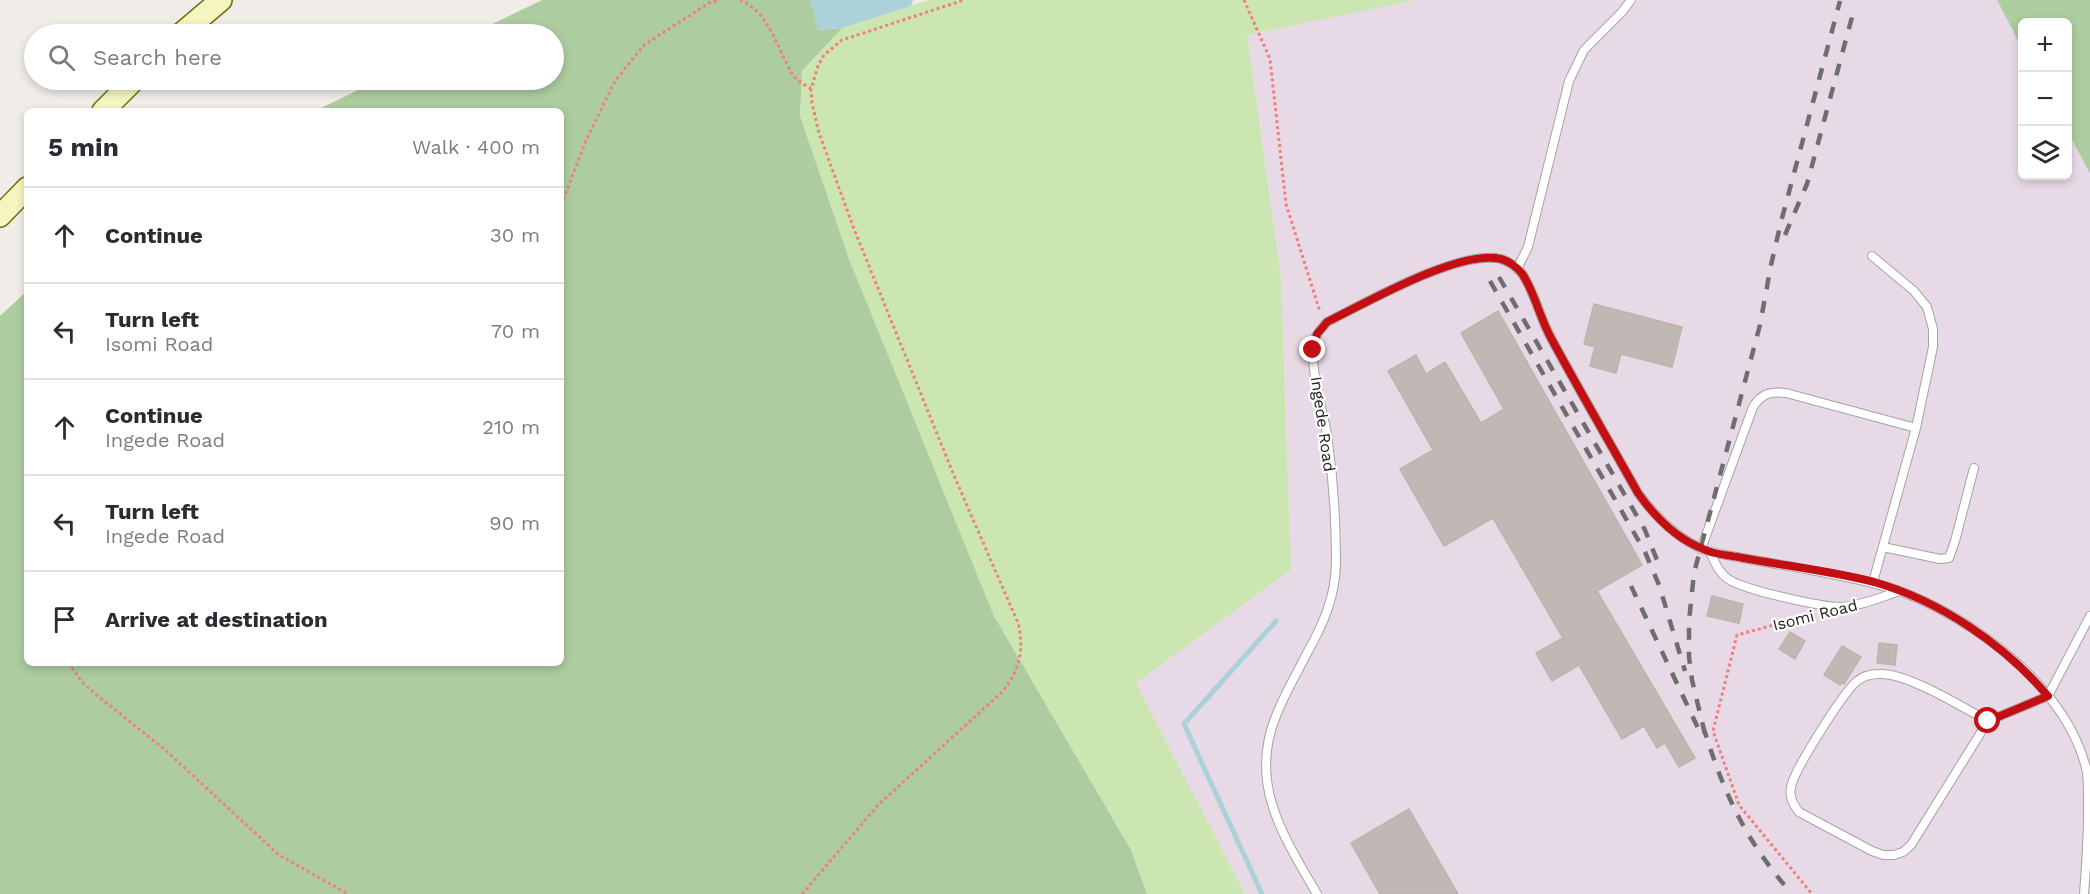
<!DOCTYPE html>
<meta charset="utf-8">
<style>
:root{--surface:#fff;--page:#f2f2f3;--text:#2b2b33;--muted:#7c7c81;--line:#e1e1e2}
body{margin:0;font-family:"Work Sans",sans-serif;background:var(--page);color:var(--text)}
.controls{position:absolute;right:18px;top:18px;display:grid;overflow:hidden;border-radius:9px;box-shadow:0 3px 9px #0003}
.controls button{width:54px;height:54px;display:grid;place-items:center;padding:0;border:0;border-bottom:2px solid var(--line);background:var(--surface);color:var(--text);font:30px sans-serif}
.stop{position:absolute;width:18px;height:18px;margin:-14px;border:4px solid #c10f14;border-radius:50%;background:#fff}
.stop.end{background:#c10f14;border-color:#fff;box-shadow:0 2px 6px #0008}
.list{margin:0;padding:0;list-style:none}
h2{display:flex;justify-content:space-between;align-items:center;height:78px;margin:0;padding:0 24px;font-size:26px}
h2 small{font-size:20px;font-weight:400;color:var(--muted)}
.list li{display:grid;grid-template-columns:39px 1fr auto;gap:18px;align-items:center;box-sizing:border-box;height:96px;padding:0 24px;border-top:2px solid var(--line)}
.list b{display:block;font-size:22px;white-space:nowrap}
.list p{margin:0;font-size:20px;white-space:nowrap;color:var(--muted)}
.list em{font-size:20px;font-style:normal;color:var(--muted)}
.icon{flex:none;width:33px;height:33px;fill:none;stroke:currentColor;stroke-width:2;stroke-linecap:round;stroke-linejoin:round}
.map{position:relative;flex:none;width:2090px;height:894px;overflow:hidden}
.search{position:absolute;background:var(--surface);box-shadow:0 3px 9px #0003;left:24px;top:24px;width:540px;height:66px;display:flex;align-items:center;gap:15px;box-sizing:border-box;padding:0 21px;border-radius:33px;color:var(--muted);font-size:22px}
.panel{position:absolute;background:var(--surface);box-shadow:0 3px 9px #0003;left:24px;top:108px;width:540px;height:558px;border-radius:9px}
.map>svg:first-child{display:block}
</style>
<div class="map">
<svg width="2090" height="894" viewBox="0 0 2090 894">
<rect width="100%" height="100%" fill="#f0ece7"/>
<!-- industrial -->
<path fill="#e8d9e6" d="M1416,0H1997L2022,48V176H2068V132L2090,174V894H1245L1136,683L1291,570L1281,277L1247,34Z"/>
<!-- grass -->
<path fill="#cce6b1" d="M929,0H1416L1247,35L1281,277L1291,570L1136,683L1245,894H1147L1131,850L994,616L849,259L800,116L802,71L842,28Z"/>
<!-- forest -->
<path fill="#adcc9f" d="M542,0H811L818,30L842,28L802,71L800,116L849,259L994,616L1131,850L1147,894H0V316L27,291V663H561V111H315L379,80H554V34H472Z
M1997,0H2090V174L2068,132V22H2022V48Z"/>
<!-- water -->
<path fill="#abd1da" d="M811,0H913L911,6L842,28L818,30Z"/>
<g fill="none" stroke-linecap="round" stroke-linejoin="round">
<!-- stream -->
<path stroke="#abd1da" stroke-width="5" d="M1262,894L1184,724L1276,621"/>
</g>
<!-- building -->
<path fill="#c0b8b4" stroke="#c0b3aa" stroke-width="1.5" d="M1594,304L1682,327L1672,367L1621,354L1616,373L1590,366L1595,347L1584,344Z
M1498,311L1642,565L1597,591L1695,758L1679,767L1665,743L1657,748L1644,726L1622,739L1579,665L1552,681L1536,653L1563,638L1493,518L1444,546L1400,469L1433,450L1388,371L1416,355L1426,374L1445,362L1481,423L1504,409L1461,333Z
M1712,596L1743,604L1739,623L1707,616Z
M1790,632L1805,641L1795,659L1779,649Z
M1879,643L1897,645L1895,665L1877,663Z
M1842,646L1861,657L1844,684L1841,683L1840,685L1824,675Z
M1409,809L1458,894H1380L1351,843Z"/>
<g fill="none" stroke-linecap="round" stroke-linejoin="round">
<defs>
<path id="lane" d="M1872,256L1914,291L1927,307L1933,329V347L1916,428L1873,582
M1517,269L1528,247L1569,81L1584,50L1622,12L1631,0
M1883,547L1940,559L1949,558L1955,541L1974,468
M1701,549L1753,407C1762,393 1771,391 1786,393L1916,428
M1710,552C1715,562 1718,572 1728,579C1744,590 1821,607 1841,607C1861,606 1881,597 1900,591
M1988,721C1962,707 1906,672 1879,674C1871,674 1863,676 1857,681C1843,693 1794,770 1791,787C1789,797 1793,804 1799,812L1872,851L1883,855H1894L1903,852L1911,845L1988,721L2048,696L2090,616
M1317,894C1284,837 1248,784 1276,716C1284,695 1296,675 1306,655C1323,625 1336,596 1336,561C1336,519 1333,476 1327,434C1322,407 1312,378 1313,349C1313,338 1319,330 1327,322C1366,303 1459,249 1501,259C1510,262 1518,268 1523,275C1535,294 1540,318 1551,338C1579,390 1609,441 1638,493C1655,516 1675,537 1702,549C1714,554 1729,555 1742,558C1771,563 1801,568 1831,574C1853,578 1875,583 1897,590C1974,618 2068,688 2087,772C2090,809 2087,856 2084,894"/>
<path id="secondary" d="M181,34L221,0
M103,111L134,80
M0,216L27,188"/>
</defs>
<!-- lane casing -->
<use href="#lane" stroke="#a4a4a4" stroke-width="10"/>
<!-- secondary casing -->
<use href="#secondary" stroke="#69700d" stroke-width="24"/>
<!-- path -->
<path stroke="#f08078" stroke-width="3" stroke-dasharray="3 3" stroke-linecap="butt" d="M740,0C770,12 778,51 793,75C797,81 805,85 811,89
M1244,0L1270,59L1286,204L1320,312
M561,205L587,138L615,81L644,45L709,3L720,0
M1807,616L1737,635L1713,731L1739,805L1812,894
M68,663L83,683L99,697L163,748L279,855L348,894
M802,894L879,804L1001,693C1019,672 1025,650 1018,623L955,478L854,229L819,133L812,103L811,89L818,66L824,55L842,40L964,0"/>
<!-- lane -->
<use href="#lane" stroke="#fff" stroke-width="8"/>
<!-- secondary -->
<use href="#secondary" stroke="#f4f5bf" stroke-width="21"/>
<!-- rail -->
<path stroke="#6e6e6e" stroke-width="4.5" stroke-dasharray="12 12" stroke-linecap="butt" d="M1785,235L1807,184L1855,6
M1499,277L1645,530L1657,560
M1490,281L1645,552L1659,585L1685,671
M1631,586L1698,728
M1703,726C1724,794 1745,840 1792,894
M1705,734L1692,680L1689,657V621L1694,573L1760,325L1771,265L1781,222L1840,1"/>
</g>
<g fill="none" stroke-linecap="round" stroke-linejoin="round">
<!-- route -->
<path stroke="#c10f14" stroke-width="8" d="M1313,350L1317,334L1327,322C1366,303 1459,249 1501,259C1509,261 1518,268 1523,275C1535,294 1540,318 1551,338C1579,390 1609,441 1638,493C1655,517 1675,538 1703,549C1715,555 1730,555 1743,558C1786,566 1831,571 1874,582C1940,601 2004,644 2048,696L1988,721"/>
</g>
<g text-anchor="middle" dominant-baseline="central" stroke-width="4.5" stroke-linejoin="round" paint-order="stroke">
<!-- street labels -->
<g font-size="16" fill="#202020" stroke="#fff">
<text transform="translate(1323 424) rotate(82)">Ingede Road</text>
<text transform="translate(1815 615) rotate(-14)">Isomi Road</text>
</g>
</g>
</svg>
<div class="controls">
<button>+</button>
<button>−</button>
<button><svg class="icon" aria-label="layers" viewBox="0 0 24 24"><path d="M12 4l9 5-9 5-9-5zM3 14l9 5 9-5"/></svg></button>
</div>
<div class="stop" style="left:1988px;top:721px"></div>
<div class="stop end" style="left:1313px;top:350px"></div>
<div class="search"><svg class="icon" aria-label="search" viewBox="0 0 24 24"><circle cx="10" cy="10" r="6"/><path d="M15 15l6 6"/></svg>Search here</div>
<section class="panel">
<h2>5 min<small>Walk · 400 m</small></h2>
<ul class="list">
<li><svg class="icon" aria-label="ahead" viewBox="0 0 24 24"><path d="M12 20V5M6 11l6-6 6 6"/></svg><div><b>Continue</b></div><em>30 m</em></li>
<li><svg class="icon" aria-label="left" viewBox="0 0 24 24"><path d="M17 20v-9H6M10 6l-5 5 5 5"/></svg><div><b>Turn left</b><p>Isomi Road</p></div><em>70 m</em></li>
<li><svg class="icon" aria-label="ahead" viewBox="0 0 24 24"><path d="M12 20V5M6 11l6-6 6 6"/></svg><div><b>Continue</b><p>Ingede Road</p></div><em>210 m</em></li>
<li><svg class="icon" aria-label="left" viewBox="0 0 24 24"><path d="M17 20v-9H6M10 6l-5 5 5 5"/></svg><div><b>Turn left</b><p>Ingede Road</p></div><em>90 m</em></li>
<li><svg class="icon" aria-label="arrive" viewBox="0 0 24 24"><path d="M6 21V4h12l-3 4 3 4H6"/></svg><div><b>Arrive at destination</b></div></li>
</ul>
</section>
</div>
